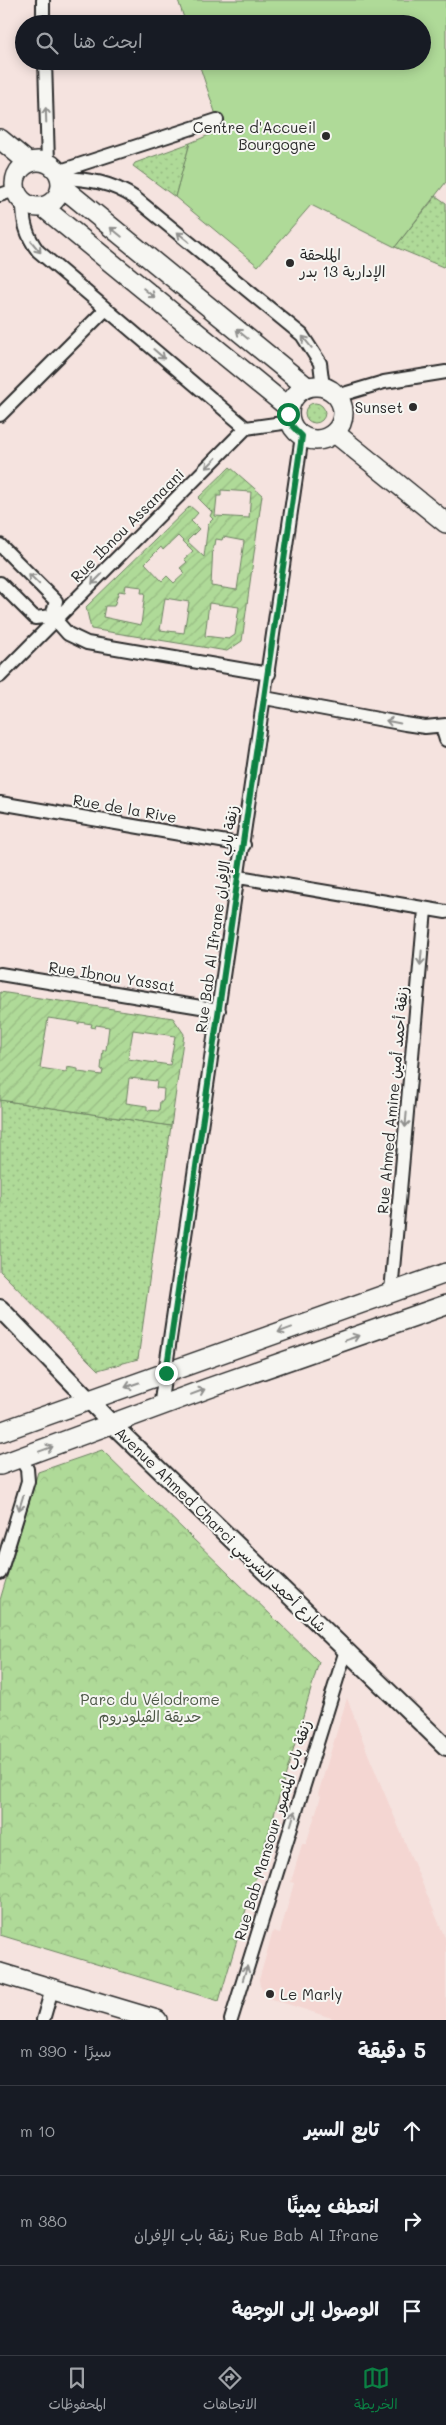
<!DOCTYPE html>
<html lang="ar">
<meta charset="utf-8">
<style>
:root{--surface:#171b24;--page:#242831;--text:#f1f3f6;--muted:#9ea1a6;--line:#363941;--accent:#0b8043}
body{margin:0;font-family:Mali,"Playpen Sans Arabic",sans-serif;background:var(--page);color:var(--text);direction:rtl}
.stop{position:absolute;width:15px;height:15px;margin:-11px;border:4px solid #0b8043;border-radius:50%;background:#fff}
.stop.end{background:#0b8043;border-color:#fff;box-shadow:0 1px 5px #0008}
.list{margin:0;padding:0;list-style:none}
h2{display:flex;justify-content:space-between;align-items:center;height:65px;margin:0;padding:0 20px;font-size:21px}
h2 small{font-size:16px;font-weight:400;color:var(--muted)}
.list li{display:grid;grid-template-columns:32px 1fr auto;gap:15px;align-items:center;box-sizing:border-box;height:90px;padding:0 20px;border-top:1px solid var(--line)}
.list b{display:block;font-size:19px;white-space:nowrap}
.list p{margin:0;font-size:16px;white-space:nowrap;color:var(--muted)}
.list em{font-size:16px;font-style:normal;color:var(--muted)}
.icon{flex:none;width:28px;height:28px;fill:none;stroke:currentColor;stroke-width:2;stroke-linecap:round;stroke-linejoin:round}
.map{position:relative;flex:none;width:446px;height:2020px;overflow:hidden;direction:ltr}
.search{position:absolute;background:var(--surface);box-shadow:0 2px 12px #0003;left:15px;right:15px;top:15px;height:55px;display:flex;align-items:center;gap:12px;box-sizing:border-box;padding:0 18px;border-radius:28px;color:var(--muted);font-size:19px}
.sheet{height:335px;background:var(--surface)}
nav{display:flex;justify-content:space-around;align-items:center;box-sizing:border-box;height:70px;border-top:1px solid var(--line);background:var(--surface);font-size:14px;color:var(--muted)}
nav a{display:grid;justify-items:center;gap:2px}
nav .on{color:var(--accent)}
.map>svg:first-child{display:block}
</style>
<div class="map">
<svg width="446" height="2020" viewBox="0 0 446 2020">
<defs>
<pattern id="grass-dots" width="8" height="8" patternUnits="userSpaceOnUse" patternTransform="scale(1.25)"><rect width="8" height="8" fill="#afda98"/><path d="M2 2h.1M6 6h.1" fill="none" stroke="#97bb83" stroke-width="1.8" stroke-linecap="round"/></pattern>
<pattern id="forest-crowns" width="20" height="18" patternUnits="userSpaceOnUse" patternTransform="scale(1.25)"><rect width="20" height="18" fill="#afda98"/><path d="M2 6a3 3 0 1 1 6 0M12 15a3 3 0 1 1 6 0" fill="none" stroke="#97bb83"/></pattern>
<pattern id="garden-furrows" width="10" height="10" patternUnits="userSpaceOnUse" patternTransform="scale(1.25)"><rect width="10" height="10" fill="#afda98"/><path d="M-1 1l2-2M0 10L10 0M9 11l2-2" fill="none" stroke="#97bb83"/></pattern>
</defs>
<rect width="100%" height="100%" fill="#f5e3df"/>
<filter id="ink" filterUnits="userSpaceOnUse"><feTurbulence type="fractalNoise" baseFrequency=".02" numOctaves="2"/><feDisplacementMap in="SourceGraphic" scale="10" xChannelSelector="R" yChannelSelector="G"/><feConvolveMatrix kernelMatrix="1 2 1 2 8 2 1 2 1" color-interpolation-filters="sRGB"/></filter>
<g filter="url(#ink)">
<!-- built -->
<path fill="#f4d6d2" d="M347,1698L368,1754L446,1940V2020H338L268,1998L260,1986L259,1980L273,1931L280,1933L294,1883L291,1882L302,1844H306L321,1796L318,1794Z"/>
<!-- grass -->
<path fill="url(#grass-dots)" stroke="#6d8262" d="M190,143L175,197L133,166L135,163Z
M436,196L446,203V264L443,267L395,247Z
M305 413a10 10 0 1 1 20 0a10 10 0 1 1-20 0Z
M0,1100L171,1126L138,1359L98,1370L0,1271Z"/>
<!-- forest -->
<path fill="url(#forest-crowns)" stroke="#6d8262" d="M102,1450L319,1662L219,2001L0,1935V1600L38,1472Z"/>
<!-- garden -->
<path fill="url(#garden-furrows)" stroke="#6d8262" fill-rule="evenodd" d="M230,467L262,495L242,641L227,651L91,629L86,607L190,506L198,513L191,521L199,529L187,541L204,557L208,524L213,519L210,516L212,512L198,498ZM221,490L251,492L249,518L215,516L217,496H221ZM178,536L193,551L184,559L187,562L180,568L185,573L174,583L167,576L162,581L145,563L161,547L163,550ZM223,537L244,541L237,590L211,586L213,545H215L216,539L222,540ZM126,585L142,587L141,593H145L141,625L103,617L105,606H114L119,591L125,592ZM165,598L189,602L184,633L160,630ZM209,603L239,607L235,635L229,639L205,636Z
M0,992L173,1018L184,1034L171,1126L0,1100ZM48,1018L76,1022L79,1024V1022L92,1024L91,1027L95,1028L96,1025L109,1027L106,1050H103L101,1069L103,1070L102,1075L78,1072V1069L67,1067L66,1072L40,1068ZM133,1030L175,1036L170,1065L128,1059ZM129,1078L157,1081L156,1088L164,1089L163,1101H160L159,1111L147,1110V1106L126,1103Z"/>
<!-- pitch -->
<path fill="#afda98" stroke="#6d8262" d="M178,0H446V182L395,247L311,205L258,266L175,197L190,143L221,130L198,61H422V24H186Z"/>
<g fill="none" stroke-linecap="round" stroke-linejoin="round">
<defs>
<path id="minor" d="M43,0V24
M45,61L48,163
M57,172L217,120
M60,178C89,179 111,182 135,198L302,335L320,363L323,387
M0,195L15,190
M23,202C23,222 26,235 38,251L246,428
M337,396L384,382L446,372
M0,415L106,309
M0,545L56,601L52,616
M0,583L35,618L52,616
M52,616L68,634L87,643L269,674
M0,676L246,428L290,422
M265,698L405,724L425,727L446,725
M442,727L446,740
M0,803L244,845
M239,877L446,912
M0,974L219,1010
M391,1292L425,910
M160,1407L302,436
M0,1573L28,1481L27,1469L20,1458
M43,2020L52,1989
M231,2020L346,1650"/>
<path id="tertiary" d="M0,1308L113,1425L446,1747"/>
<path id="secondary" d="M0,139L29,163
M15 184a23 23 0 1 1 46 0a23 23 0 1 1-46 0Z
M61,186L307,387
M43,207L289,408
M289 413a27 27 0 1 1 54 0a27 27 0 1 1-54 0Z
M335,433L446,523
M0,1432L446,1273
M0,1465L206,1389L446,1305
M0,1973L157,2020"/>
</defs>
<!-- minor casing -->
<use href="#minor" stroke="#2b2b2b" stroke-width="16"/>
<!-- tertiary casing -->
<use href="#tertiary" stroke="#2b2b2b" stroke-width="20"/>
<!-- secondary casing -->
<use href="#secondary" stroke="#2b2b2b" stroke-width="22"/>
<!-- minor -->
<use href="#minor" stroke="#f6f6f2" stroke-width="12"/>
<!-- tertiary -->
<use href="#tertiary" stroke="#f6f6f2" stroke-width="16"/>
<!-- secondary -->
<use href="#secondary" stroke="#f6f6f2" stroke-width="19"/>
</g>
<!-- one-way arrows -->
<defs><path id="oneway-shaft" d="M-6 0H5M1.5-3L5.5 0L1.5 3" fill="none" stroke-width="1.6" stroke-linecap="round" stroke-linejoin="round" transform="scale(1.25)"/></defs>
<g stroke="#90908e">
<use href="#oneway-shaft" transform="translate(46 115) rotate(-92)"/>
<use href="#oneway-shaft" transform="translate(116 232) rotate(-141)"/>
<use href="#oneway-shaft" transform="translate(183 237) rotate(-140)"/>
<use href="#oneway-shaft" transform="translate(36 247) rotate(50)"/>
<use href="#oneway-shaft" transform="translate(149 293) rotate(39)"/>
<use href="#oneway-shaft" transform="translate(242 334) rotate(-141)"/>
<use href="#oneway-shaft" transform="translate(307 342) rotate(-129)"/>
<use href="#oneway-shaft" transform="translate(159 354) rotate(41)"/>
<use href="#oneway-shaft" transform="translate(211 463) rotate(135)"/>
<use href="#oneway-shaft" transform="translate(34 579) rotate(-135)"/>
<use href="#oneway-shaft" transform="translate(97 579) rotate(135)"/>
<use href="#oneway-shaft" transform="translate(393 722) rotate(-169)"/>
<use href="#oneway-shaft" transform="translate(421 958) rotate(95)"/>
<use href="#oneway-shaft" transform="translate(406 1120) rotate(95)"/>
<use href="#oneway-shaft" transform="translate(285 1330) rotate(160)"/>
<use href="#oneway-shaft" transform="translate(352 1338) rotate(-19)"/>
<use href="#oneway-shaft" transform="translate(132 1385) rotate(161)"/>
<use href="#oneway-shaft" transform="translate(198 1392) rotate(-21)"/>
<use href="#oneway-shaft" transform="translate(46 1449) rotate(-20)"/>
<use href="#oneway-shaft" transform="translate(21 1503) rotate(107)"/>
<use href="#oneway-shaft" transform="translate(293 1818) rotate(-73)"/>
<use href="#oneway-shaft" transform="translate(245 1973) rotate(-73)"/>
</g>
</g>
<g fill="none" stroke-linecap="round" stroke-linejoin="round" filter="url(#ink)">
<!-- route -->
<path stroke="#0b8043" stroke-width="6" d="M166,1373L302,436L293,427L288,414"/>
</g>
<!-- markers -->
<g fill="#2b2b2b" stroke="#f6f6f2" stroke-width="2">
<circle cx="326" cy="136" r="5"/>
<circle cx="290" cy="263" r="5"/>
<circle cx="413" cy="407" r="5"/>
<circle cx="270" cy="1994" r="5"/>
</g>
<g text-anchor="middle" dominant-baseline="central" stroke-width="4" stroke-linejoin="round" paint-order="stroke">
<!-- poi labels -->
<g font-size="15" fill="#2b2b2b" stroke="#f6f6f2" text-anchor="end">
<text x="316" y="127">Centre d'Accueil<tspan x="316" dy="17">Bourgogne</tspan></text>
<text x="300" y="254" text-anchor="start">الملحقة<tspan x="300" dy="17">الإدارية 13 بدر</tspan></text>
<text x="403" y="407">Sunset</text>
<text x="280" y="1994" text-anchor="start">Le Marly</text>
</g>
<!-- street labels -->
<g font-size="15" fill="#2b2b2b" stroke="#f6f6f2">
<text transform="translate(127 525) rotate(-45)">Rue Ibnou Assanaani</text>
<text transform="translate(125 808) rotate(10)">Rue de la Rive</text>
<text transform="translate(216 919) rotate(-82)">Rue Bab Al Ifrane زنقة باب الإفران</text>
<text transform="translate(112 976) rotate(9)">Rue Ibnou Yassat</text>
<text transform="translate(392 1100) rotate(-85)">Rue Ahmed Amine زنقة أحمد أمين</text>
<text transform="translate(221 1529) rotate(44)">Avenue Ahmed Charci شارع أحمد الشرسي</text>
<text transform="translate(272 1830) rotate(-73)">Rue Bab Mansour زنقة باب المنصور</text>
</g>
<!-- park labels -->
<g font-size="15" fill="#4c5746" stroke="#f6f6f2">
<text x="150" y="1699">Parc du Vélodrome<tspan x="150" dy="17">حديقة الڤيلودروم</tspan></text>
</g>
</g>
</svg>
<div class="stop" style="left:288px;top:414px"></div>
<div class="stop end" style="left:166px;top:1373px"></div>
<div class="search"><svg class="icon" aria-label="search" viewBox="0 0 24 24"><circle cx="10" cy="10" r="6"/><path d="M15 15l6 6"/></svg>ابحث هنا</div>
</div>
<section class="sheet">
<h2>5 دقيقة<small>سيرًا · 390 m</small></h2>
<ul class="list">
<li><svg class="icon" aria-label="ahead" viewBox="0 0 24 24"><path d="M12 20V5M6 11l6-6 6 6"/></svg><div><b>تابع السير</b></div><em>10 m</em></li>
<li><svg class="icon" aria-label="right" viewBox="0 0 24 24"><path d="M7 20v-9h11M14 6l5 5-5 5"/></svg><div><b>انعطف يمينًا</b><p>Rue Bab Al Ifrane زنقة باب الإفران</p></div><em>380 m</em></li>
<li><svg class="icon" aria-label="arrive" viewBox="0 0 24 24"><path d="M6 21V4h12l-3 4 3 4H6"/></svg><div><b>الوصول إلى الوجهة</b></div></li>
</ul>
</section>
<nav>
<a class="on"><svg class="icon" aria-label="map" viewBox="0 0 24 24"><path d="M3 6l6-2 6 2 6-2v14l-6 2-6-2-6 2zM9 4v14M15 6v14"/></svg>الخريطة</a>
<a><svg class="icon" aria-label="directions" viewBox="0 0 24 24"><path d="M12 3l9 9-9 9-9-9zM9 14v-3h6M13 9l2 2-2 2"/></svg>الاتجاهات</a>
<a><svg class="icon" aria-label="saved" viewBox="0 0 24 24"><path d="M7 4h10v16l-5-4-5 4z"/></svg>المحفوظات</a>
</nav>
